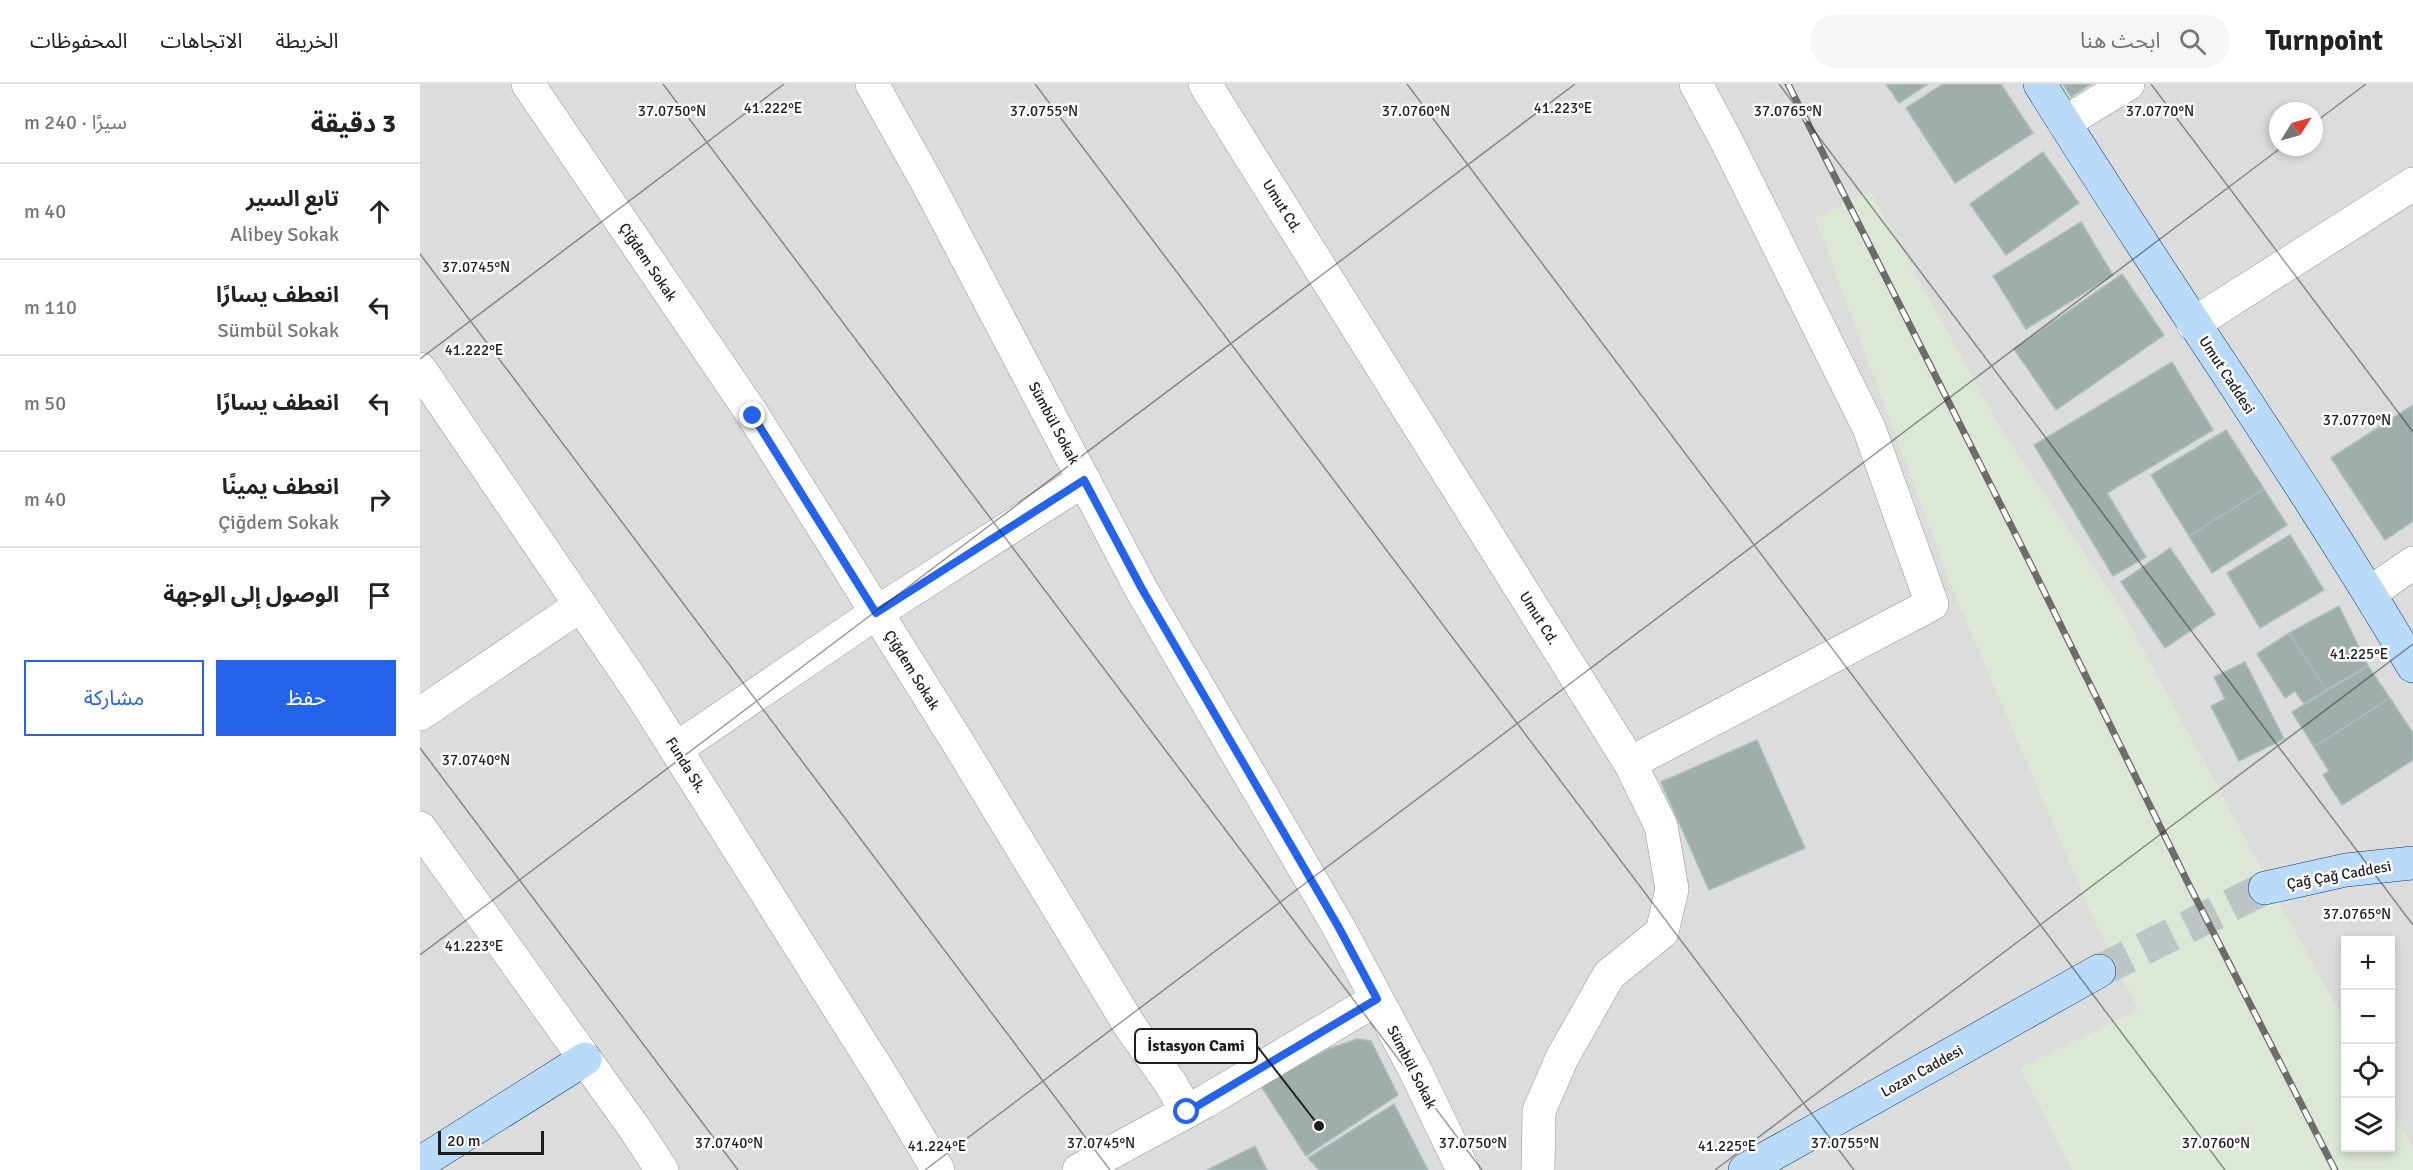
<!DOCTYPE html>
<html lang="ar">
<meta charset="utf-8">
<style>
:root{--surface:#fff;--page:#f6f6f6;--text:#222;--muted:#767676;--line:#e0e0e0;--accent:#2563eb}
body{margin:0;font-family:Signika,"Noto Sans Arabic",sans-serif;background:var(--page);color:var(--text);direction:rtl}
.controls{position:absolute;right:18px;bottom:18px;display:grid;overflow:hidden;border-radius:0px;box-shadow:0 3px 9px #0003}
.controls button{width:54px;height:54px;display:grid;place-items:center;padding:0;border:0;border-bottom:2px solid var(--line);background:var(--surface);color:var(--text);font:30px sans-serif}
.compass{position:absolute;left:1849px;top:18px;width:54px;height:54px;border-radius:50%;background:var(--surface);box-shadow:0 3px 9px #0003;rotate:53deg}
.scale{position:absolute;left:18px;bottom:15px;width:106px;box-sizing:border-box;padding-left:6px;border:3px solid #1e1e1e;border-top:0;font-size:16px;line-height:21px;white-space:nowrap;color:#1e1e1e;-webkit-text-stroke:4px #fff;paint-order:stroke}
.stop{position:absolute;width:18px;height:18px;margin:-14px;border:4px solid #2563eb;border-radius:50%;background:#fff}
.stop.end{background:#2563eb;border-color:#fff;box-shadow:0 2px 6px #0008}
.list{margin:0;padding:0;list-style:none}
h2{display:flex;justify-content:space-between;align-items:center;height:78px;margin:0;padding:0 24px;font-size:26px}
h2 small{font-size:20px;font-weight:400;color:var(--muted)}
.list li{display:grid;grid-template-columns:39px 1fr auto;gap:18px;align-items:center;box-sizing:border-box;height:96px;padding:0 24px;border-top:2px solid var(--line)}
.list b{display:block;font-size:22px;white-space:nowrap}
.list p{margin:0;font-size:20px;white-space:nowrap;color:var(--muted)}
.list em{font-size:20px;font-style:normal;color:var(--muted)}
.actions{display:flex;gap:12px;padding:18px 24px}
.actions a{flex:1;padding:14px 0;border:2px solid var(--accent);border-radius:0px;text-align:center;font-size:21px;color:var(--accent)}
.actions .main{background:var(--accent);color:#fff}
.icon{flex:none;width:33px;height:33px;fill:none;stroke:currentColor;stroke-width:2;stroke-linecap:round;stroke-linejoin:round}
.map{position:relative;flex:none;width:1993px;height:1086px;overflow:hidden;direction:ltr}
header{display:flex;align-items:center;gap:36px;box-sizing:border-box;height:84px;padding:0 30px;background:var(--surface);border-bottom:2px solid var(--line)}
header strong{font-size:28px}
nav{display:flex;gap:33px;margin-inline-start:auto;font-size:21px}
.search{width:420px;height:54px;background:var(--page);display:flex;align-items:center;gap:15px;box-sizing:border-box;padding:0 21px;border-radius:33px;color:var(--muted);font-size:22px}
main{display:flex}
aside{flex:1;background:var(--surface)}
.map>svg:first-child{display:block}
</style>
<header>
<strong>Turnpoint</strong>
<div class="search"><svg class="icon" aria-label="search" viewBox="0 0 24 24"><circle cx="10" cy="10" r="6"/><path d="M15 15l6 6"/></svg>ابحث هنا</div>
<nav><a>الخريطة</a><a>الاتجاهات</a><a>المحفوظات</a></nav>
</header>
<main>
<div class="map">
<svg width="1993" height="1086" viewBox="0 0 1993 1086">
<rect width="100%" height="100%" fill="#e4eeef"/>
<!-- residential -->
<path fill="#dbdcdb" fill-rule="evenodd" d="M0,0H1993V1086H0ZM1858,27H1894V63H1858ZM1926,856H1970V1064H1926Z"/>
<!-- industrial -->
<path fill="#dde7d6" d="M1450,107L1584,350L1701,524L1925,939L1926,1064H1970L1971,1023L1993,1065V1086H1652L1600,984L1718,926L1675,838L1535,512L1395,134Z"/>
<!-- building -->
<path fill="#9fadab" stroke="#a7c0bc" stroke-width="1.5" d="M1466,0H1508L1479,19Z
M1523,0H1581L1613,49L1535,99L1486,24Z
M1643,0H1671L1651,13Z
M1623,68L1659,119L1586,171L1550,120Z
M1661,138L1693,191L1606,245L1573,192Z
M1702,190L1744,251L1636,326L1594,265Z
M1752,278L1793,346L1687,409L1726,473L1693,492L1614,361Z
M1993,321V437L1965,456L1911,374Z
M1806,346L1844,405L1769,452L1731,391Z
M1844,405L1867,441L1792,489L1769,452Z
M1870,451L1904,506L1840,544L1807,489Z
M1750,464L1795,530L1745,564L1701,498Z
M1919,522L1948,582L1906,606L1869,549Z
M1869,549L1906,606L1884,620L1875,607L1865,614L1837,570Z
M1825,578L1864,655L1819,677L1791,622L1805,615L1794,593Z
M1948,582L1970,614L1894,663L1872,628Z
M1970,614L1993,649V676L1922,721L1903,691L1909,687L1894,663Z
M1337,656L1385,764L1289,806L1241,698Z
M937,955L951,957L978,1011L886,1072L841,1002L908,965Z
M974,1020L1008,1086H899L888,1074Z
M835,1062L847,1086H787Z"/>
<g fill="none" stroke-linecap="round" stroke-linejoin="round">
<!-- secondary-tunnel -->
<path stroke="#bcc4c5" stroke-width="33" stroke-dasharray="33 16" stroke-linecap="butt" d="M1679,887L1845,804"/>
<defs>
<path id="street" d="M108,0L333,331L537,657L710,942L751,1000L767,1028
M452,0L508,100L721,505L918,842L996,988L1043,1086
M785,0L1210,679L1241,742L1252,805L1242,848L1189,891L1142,974L1119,1027L1118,1086
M1644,39L1708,0
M1773,240L1993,100
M0,285L221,610L463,994L518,1086
M1950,509L1993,479
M0,630L161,521
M256,665L456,529L664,396
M1210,679L1512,520L1449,344L1307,58L1276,0
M0,744L215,1045L242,1086
M659,1086L786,1017L957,915"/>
<path id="secondary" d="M1620,0C1741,196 1876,384 1993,582
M1845,804L1926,786L1993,779
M0,1079L165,975
M1325,1086L1679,887"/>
</defs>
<!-- street casing -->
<use href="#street" stroke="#959595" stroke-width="34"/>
<!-- secondary casing -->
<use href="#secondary" stroke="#073a72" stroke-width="34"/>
<!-- street -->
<use href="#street" stroke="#fff" stroke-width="33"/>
<!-- secondary -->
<use href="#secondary" stroke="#b9daf8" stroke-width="33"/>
<defs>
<path id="rail" d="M1368,0L1613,485L1769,801L1915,1086"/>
</defs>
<!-- rail casing -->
<use href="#rail" stroke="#6c6c6c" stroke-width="7"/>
<!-- rail -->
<use href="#rail" stroke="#fff" stroke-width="4.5" stroke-dasharray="14" stroke-linecap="butt"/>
</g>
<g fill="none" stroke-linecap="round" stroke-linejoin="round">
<!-- route -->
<path stroke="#2563eb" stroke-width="8" d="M333,332L456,529L664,396L722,505L918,842L957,915L767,1028"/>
</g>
<!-- ticks -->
<path fill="none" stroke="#1e1e1e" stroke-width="1.5" stroke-opacity="0.45" d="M243,0L1062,1086M615,0L1434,1086M987,0L1805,1086M1359,0L1993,841M1731,0L1993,348M1894,39L1946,0M0,170L690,1086M0,275L364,0M0,664L318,1086M0,871L1155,0M505,1086L1862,63M1295,1086L1993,560"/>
<g text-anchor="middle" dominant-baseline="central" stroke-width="5" stroke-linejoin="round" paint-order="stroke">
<!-- street labels -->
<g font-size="15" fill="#1e1e1e" stroke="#fff">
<text transform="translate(862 122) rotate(58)">Umut Cd.</text>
<text transform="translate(228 178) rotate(56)">Çiğdem Sokak</text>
<text transform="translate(1807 291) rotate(57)">Umut Caddesi</text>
<text transform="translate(634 339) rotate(62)">Sümbül Sokak</text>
<text transform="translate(1119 534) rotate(58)">Umut Cd.</text>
<text transform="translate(492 586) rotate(58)">Çiğdem Sokak</text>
<text transform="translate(266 681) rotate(58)">Funda Sk.</text>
<text transform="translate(1919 791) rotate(-10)">Çağ Çağ Caddesi</text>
<text transform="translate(992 983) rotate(63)">Sümbül Sokak</text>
<text transform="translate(1502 987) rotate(-29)">Lozan Caddesi</text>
</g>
</g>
<g font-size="15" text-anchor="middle" fill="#1e1e1e" stroke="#fff" stroke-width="5" stroke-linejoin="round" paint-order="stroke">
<text x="353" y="29">41.222°E</text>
<text x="1143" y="29">41.223°E</text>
<text x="252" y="32">37.0750°N</text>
<text x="624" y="32">37.0755°N</text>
<text x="996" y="32">37.0760°N</text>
<text x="1368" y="32">37.0765°N</text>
<text x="1740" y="32">37.0770°N</text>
<text x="56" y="188">37.0745°N</text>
<text x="54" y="271">41.222°E</text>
<text x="1937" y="341">37.0770°N</text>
<text x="1939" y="575">41.225°E</text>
<text x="56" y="681">37.0740°N</text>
<text x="1937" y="835">37.0765°N</text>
<text x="54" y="867">41.223°E</text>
<text x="309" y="1064">37.0740°N</text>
<text x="681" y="1064">37.0745°N</text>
<text x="1053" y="1064">37.0750°N</text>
<text x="1425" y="1064">37.0755°N</text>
<text x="1796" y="1064">37.0760°N</text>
<text x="517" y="1067">41.224°E</text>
<text x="1307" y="1067">41.225°E</text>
</g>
<!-- callouts -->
<path fill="none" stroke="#1e1e1e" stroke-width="2" d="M899 1042L837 962"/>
<circle fill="#1e1e1e" stroke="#fff" stroke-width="2" cx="899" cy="1042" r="6"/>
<rect fill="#fff" stroke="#1e1e1e" stroke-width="2" x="715" y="945" width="122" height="34" rx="6"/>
<g font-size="16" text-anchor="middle" font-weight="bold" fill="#1e1e1e">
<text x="776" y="967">İstasyon Cami</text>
</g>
</svg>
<div class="controls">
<button>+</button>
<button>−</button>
<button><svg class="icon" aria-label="locate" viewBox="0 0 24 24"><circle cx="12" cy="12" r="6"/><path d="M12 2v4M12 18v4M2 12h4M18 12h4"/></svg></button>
<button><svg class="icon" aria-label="layers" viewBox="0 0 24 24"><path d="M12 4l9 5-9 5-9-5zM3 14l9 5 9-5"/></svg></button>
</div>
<svg class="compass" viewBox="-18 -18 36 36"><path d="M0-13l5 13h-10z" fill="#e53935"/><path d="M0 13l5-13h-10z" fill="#767676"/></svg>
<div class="scale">20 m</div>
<div class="stop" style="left:767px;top:1028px"></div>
<div class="stop end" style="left:333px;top:332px"></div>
</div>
<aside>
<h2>3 دقيقة<small>سيرًا · 240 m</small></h2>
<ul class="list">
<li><svg class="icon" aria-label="ahead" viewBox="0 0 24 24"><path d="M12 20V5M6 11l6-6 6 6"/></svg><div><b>تابع السير</b><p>Alibey Sokak</p></div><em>40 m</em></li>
<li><svg class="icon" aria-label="left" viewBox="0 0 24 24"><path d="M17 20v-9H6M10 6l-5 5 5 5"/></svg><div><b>انعطف يسارًا</b><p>Sümbül Sokak</p></div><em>110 m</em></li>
<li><svg class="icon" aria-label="left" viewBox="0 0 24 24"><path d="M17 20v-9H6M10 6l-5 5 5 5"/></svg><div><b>انعطف يسارًا</b></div><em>50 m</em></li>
<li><svg class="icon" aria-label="right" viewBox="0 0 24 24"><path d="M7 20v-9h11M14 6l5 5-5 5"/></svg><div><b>انعطف يمينًا</b><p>Çiğdem Sokak</p></div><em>40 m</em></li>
<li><svg class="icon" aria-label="arrive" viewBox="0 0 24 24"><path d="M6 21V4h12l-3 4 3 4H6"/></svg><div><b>الوصول إلى الوجهة</b></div></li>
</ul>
<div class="actions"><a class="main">حفظ</a><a>مشاركة</a></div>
</aside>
</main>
